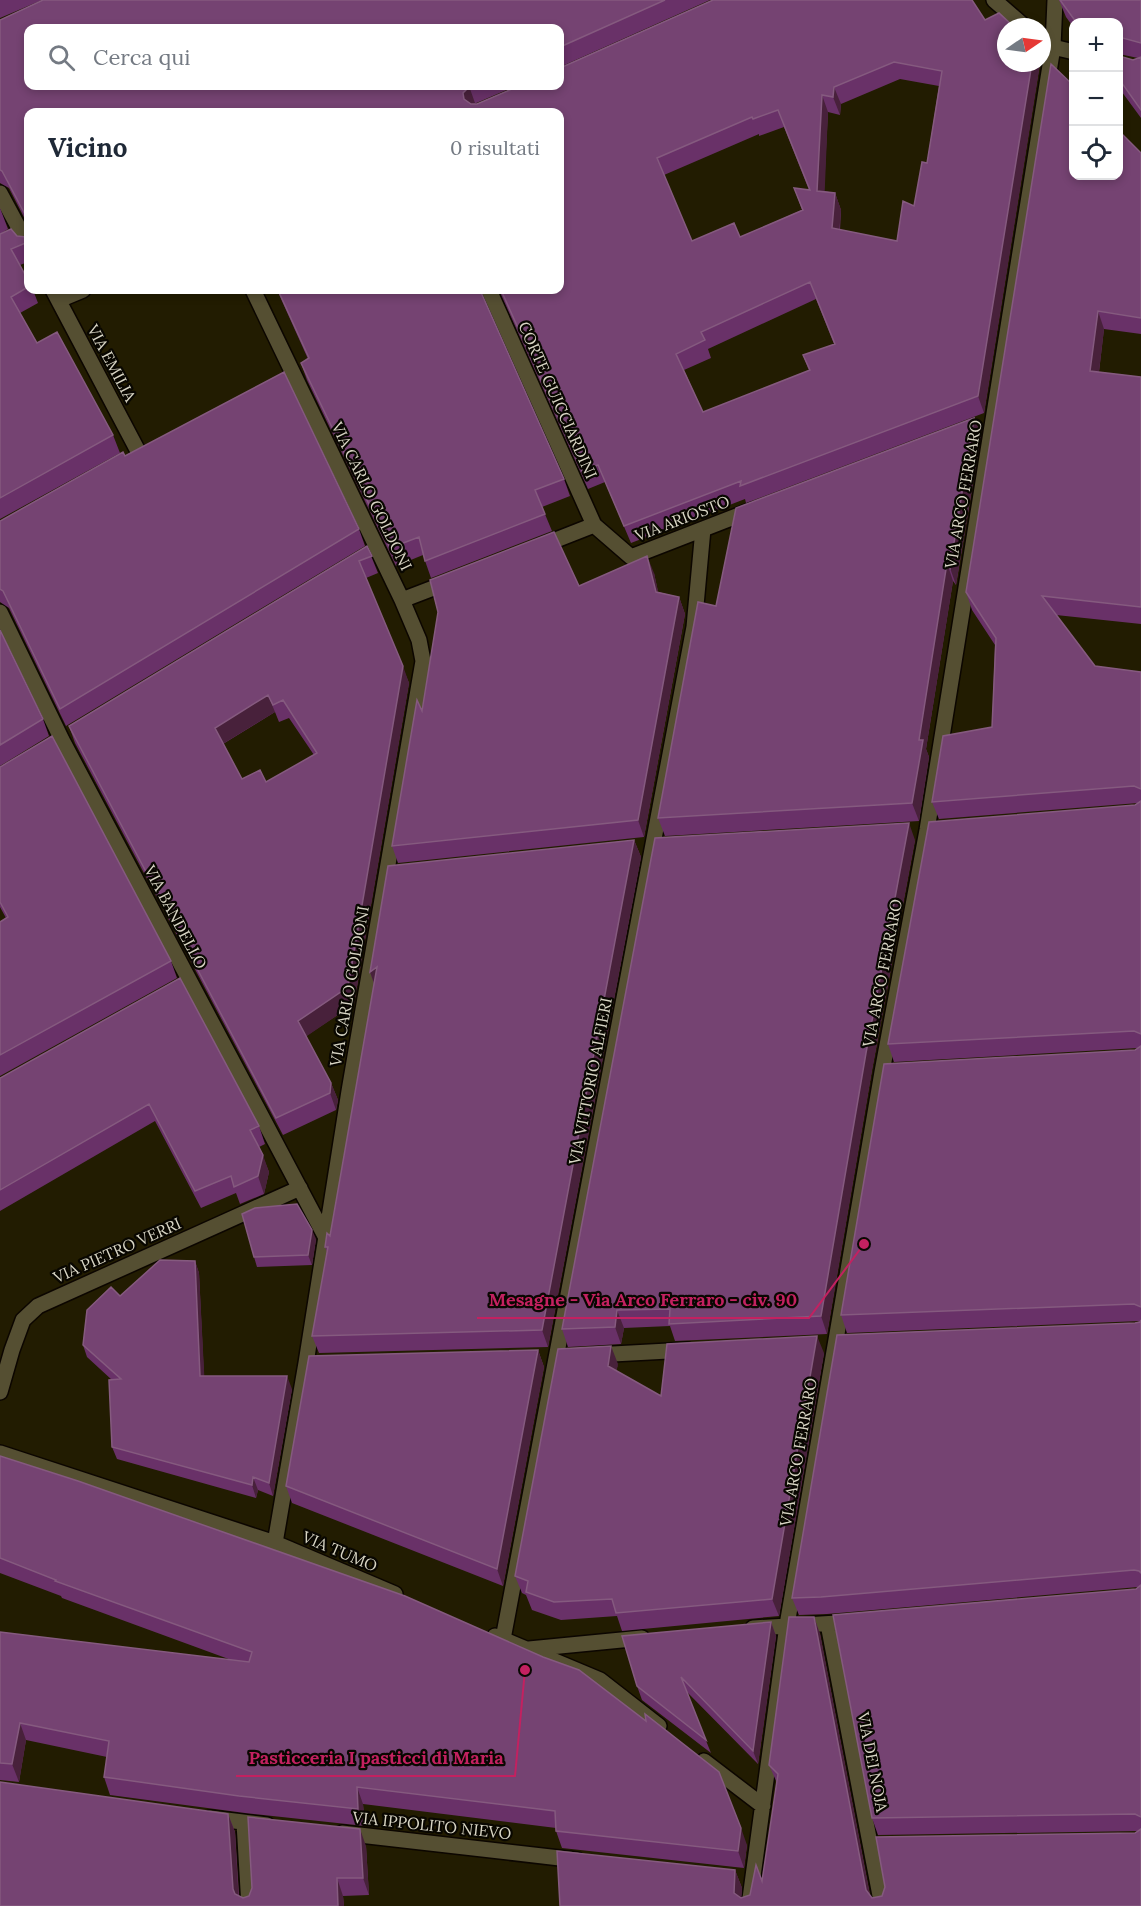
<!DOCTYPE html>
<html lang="it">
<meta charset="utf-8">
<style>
:root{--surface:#fff;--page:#f6f6f7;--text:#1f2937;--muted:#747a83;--line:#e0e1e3}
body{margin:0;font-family:Lora,serif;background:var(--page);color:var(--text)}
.controls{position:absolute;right:18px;top:18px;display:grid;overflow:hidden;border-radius:12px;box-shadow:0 3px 9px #0003}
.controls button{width:54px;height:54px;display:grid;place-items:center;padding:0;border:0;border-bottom:2px solid var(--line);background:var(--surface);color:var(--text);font:30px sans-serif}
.compass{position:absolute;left:997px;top:18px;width:54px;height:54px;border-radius:50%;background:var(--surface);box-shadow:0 3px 9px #0003;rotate:77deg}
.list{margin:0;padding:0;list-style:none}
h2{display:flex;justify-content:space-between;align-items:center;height:78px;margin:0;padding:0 24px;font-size:26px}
h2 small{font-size:20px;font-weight:400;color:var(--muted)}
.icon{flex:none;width:33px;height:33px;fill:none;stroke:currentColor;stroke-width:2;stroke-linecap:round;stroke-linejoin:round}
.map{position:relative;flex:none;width:1141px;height:1906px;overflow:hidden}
.search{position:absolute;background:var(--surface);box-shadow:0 3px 9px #0003;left:24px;top:24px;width:540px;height:66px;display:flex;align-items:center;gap:15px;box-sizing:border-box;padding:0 21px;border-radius:12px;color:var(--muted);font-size:22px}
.panel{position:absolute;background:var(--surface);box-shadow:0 3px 9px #0003;left:24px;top:108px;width:540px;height:186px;border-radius:12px}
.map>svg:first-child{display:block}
</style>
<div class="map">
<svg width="1141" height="1906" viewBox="0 0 1141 1906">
<rect width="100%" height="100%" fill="#221c01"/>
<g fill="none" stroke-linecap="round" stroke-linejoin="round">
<defs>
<path id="minor" d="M994,0L1025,27
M1042,40L1053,47L1074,52
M0,193L28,245
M53,290L139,453
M253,290L402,600L419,640L423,661L349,1091L306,1363L275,1543
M489,290L594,525L631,557L752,510
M59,300L83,290
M538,547L594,525
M402,600L449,582
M0,612L62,740L325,1236
M594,1355L687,1350
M0,1392L12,1350L23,1320L38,1306L300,1188
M0,1453L275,1543L395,1594
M828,1624L882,1906
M753,1628L854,1622
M495,1636L600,1680L659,1726
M503,1639L694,627L703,529
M529,1649L642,1638
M704,1761L763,1806
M210,1818L267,1825
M244,1823L249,1906
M342,1833L577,1860
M749,1906L787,1625L882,1072L927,830L1053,47L1055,0"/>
</defs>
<!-- minor casing -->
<use href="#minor" stroke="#0c0600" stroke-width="18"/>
<!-- minor -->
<use href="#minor" stroke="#554f32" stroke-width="15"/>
</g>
<!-- wall -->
<path fill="#693168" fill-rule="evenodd" d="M0,0H42L0,18Z
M43,0H710L560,67V28L28,86H516L474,104H477L713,0L1006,63H1040L984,413L746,503L745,499L631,543L605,482L588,489L499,290H560V112H28V225L9,188L0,183V20ZM900,79L939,86L927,163L914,206L897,241L840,230L841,210L835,193L824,191L828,112L840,115L841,104ZM784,127L809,190L794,188L802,210L740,237L692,241L664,175L759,134V136ZM816,299L834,344L803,355L809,371L703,412L684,370L711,358L708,349Z
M1059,0H1141V118L1119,88V56L1133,60L1138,58L1119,54V22H1074V28L1066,17Z
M1141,153V334L1104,329L1099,372L1141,377V624L1056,615L1095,666L1141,672V1906H560L735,1870L742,1888L741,1898L750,1895L762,1881L777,1783L769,1765L814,1617L820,1634L870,1895L872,1898L882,1896L1135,1833L1138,1831L878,1835L872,1818L1138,1587L827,1614L799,1615L792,1598L1135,1323L1140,1321L847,1333L841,1315L1138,1048L894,1062L888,1044L1138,803L939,819L932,802L992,727L995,645L972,610L966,592Z
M0,208L8,229L0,234Z
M0,234L26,237L28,234V262L20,265L28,280V290H33L38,303L20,313L37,343L113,435L120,453L0,519Z
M277,290H480V291L564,479L570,496L542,507L552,531L431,578L423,555L396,566L307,380L301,363L308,359Z
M974,418L981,435L956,585L953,581L926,749L929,757L919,821L665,836L658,818L716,606Z
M125,456L359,529L365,546L66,726L9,608L0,602V521Z
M367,546L378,573L366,578L409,683L354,1004L306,1036L331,1083L338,1100L336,1110L283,1135L75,743L69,726ZM275,712L279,722L289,718L314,755L266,782L242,779L223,744Z
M654,573L658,592L679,597L685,614L644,837L398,863L392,846L422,711L579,586Z
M0,630L43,719L49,736L0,766Z
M0,767L171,961L177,978L0,1076V922L6,918L0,907Z
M634,840L641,857L548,1347L319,1353L312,1336L327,1252L325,1247L330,1236L374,983L370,972Z
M915,840L872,1070L827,1334L675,1341L670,1326L624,1328L621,1344L568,1347L562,1329Z
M180,978L259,1126L265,1144L259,1147L269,1172L264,1194L240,1204L236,1193L201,1208L155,1121L0,1211V1078Z
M316,1239L312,1265L257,1267L254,1257Z
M195,1261L199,1273L204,1376L292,1389L273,1496L258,1490L256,1498L117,1459L112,1447V1380L87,1357L83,1345L120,1296Z
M538,1350L544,1367L503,1586L292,1503L286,1486Z
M824,1353L779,1616L622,1631L617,1616L561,1620L532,1610L526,1595L522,1593L515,1576L618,1364L616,1371L661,1396Z
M0,1456L747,1845L744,1868L562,1848L556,1831V1828L363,1804L365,1826L245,1813L110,1795L104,1777L107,1757L26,1740L19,1782L0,1780V1632L234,1661L62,1598L61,1596L0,1573Z
M771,1622L776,1636L758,1764L686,1691L711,1753L642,1700L637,1686Z
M228,1814L235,1832L239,1896L243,1898L249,1896L366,1846L369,1895L343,1896L344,1906H0Z"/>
<!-- shaded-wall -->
<path fill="#48213b" d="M1032,63H1040V64L984,413L978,396Z
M469,86L475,103L469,110L464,99L463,93Z
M834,87L841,104L840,115L833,97Z
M822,95L828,112L824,208L817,191Z
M835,193L841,210L838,245L832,228Z
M1098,311L1104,329L1097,388L1090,371Z
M974,418L981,435L956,585L950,568Z
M647,556L654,573L662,609L656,592Z
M947,563L953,581L926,749L929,757L919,821L912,803L919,740Z
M679,597L685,614L644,837L638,820Z
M403,666L409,683L354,1004L304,1038L298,1021Z
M268,695L275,712L221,745L215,728Z
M909,823L915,840L872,1070L827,1334L821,1316L866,1053Z
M634,840L641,857L548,1347L542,1330Z
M377,967L376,989L370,972Z
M331,1083L338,1100L336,1110L330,1093Z
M263,1155L269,1172L264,1194L258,1176Z
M312,1230L316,1239L312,1265L308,1255Z
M195,1261L199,1273L205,1389L200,1376Z
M617,1310L624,1328L621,1344L615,1327Z
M817,1336L824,1353L779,1616L772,1599Z
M611,1346L618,1364L614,1384L608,1366Z
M538,1350L544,1367L503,1586L497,1569Z
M287,1376L292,1389L273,1496L269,1483Z
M253,1477L258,1490L256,1498L252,1485Z
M814,1617L820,1634L872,1906L866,1890Z
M771,1622L776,1636L758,1764L753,1751Z
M20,1723L26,1740L19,1782L12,1764Z
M357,1787L363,1804L365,1826L358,1809Z
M228,1814L235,1832L239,1906L233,1889Z
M741,1828L747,1845L744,1868L738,1851Z
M360,1829L366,1846L369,1895L363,1878Z
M735,1870L742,1888L741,1906L734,1893Z
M337,1878L343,1896L344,1906H338Z"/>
<!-- building -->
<path fill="#754372" stroke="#855a7f" stroke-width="1.5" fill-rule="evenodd" d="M43,0H665L560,47V28H28V86H470L463,93L464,99L471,104H477L519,86H560V68L713,0H972L985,20L999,13L1014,27H1006V63H1032L978,396L740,486L741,481L624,526L598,465L582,471L501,290H560V112H28V220L2,171L0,170V20ZM894,62L942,71L927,163L922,162L914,206L903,201L897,241L832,228L835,193L817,191L822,95L833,97L834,87ZM778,110L810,190L794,188L803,210L740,237L734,223L692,241L657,158L752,117L753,119ZM810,282L835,344L803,355L810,370L703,412L676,354L705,340L701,332Z
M1060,0H1141V43L1119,37V22H1076Z
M1119,56L1133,60L1141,57V110L1119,79Z
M1051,64L1074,86V176H1119V131L1141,153V318L1098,311L1090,371L1141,377V607L1042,596L1095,666L1141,672V789L1134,786L932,802L943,736L992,727L996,638L966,592Z
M11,229L17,236L26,237L28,234V242L11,249L28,280V287L11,297L37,343L57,332L113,435L0,498V234Z
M278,290H480L564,479L535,490L545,514L425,561L419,537L390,548L301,363L309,358Z
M284,372L359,529L60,709L3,591L0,589V521L123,452L125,456Z
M974,418L950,568L947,563L919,740H923L912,803L658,818L698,602L716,606L736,508Z
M554,532L579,586L647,556L656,592L679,597L638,820L392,846L417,700L422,711L438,612L430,580Z
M367,546L372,556L359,561L403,666L348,987L298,1021L331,1083L330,1093L276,1118L69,726ZM268,695L273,705L283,700L317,753L266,782L260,770L242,779L215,728Z
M0,630L43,719L0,745Z
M52,736L171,961L0,1055V922L8,917L0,902V767Z
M1141,801V1034L1134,1031L888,1044L929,822L1135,805Z
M909,823L866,1053L821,1316L669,1324L670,1309L617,1310L615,1327L562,1329L655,838Z
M634,840L542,1330L312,1336L328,1247H325L327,1233L330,1236L377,967L370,972L388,866Z
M180,978L259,1126L250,1130L263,1155L258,1176L234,1187L231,1176L195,1191L149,1104L0,1190V1078Z
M1141,1046V1307L1134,1304L841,1315L884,1064L1135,1050Z
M297,1204L312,1230L308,1255L254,1257L242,1214L255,1208Z
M160,1260L195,1261L200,1376H287L269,1483L253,1477L252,1485L112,1447L109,1380L121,1379L83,1345L87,1310L111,1287L120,1296Z
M1141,1320V1573L1139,1571L1134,1570L821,1597L792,1598L837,1335L1135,1323L1140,1322Z
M817,1336L772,1599L616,1613L612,1599L554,1602L526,1592L528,1581L515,1576L558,1349L611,1346L608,1366L661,1396L667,1344Z
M538,1350L497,1569L286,1486L309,1356Z
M0,1456L78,1481L405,1596L543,1657L579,1670L646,1721L645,1714L719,1772L741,1828L738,1851L556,1831L555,1811L357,1787L358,1809L239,1796L104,1777L109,1741L20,1723L12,1764L0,1763V1632L249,1662L252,1652L55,1581L56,1580L0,1558Z
M1141,1585V1817L1135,1814L872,1818L833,1615L1136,1589Z
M789,1617H814L866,1890L872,1898L882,1896L885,1887L876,1837L1135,1833L1141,1829V1906H560L557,1851L735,1870L734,1893L741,1898L750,1895L756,1865L762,1881L778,1774L769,1765Z
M771,1622L753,1751L681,1677L706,1740L637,1686L622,1636Z
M0,1782L228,1814L233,1889L235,1894L243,1898L249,1896L252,1888L248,1817L360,1829L363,1878H337L338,1906H0Z"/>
<g text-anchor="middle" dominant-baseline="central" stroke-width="4.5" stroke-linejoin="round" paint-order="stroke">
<!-- street labels -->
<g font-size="16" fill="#d8d5c4" stroke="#090701">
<text transform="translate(112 363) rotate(62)">VIA EMILIA</text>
<text transform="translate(558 400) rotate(66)">CORTE GUICCIARDINI</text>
<text transform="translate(963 494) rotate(-80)">VIA ARCO FERRARO</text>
<text transform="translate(372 496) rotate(64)">VIA CARLO GOLDONI</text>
<text transform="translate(682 518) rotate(-21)">VIA ARIOSTO</text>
<text transform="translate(176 917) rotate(62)">VIA BANDELLO</text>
<text transform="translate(882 973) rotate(-79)">VIA ARCO FERRARO</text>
<text transform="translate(349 986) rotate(-80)">VIA CARLO GOLDONI</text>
<text transform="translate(590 1081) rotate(-79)">VIA VITTORIO ALFIERI</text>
<text transform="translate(117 1250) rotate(-24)">VIA PIETRO VERRI</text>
<text transform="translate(798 1452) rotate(-80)">VIA ARCO FERRARO</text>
<text transform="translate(340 1551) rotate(23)">VIA TUMO</text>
<text transform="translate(873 1762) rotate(79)">VIA DEI NOJA</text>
<text transform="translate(432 1825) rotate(6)">VIA IPPOLITO NIEVO</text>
</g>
</g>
<!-- callouts -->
<path fill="none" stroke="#c32160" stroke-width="2" d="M864 1244L809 1318H477M525 1670L515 1776H236"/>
<g fill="#c32160" stroke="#090701" stroke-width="2">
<circle cx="864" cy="1244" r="6"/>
<circle cx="525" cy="1670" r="6"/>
</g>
<g font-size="18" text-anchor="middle" font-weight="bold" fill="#c32160" stroke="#090701" stroke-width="4.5" stroke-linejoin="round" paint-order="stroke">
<text x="643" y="1306">Mesagne - Via Arco Ferraro - civ. 90</text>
<text x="376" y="1764">Pasticceria I pasticci di Maria</text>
</g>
</svg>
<div class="controls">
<button>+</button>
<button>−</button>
<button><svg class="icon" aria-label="locate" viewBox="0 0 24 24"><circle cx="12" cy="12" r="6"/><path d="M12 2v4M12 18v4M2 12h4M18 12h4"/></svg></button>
</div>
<svg class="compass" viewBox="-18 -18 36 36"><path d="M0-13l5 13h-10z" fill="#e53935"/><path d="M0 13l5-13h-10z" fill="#747a83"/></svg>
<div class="search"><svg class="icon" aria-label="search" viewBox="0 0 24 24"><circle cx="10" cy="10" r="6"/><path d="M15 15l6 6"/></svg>Cerca qui</div>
<section class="panel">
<h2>Vicino<small>0 risultati</small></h2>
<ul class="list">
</ul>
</section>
</div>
